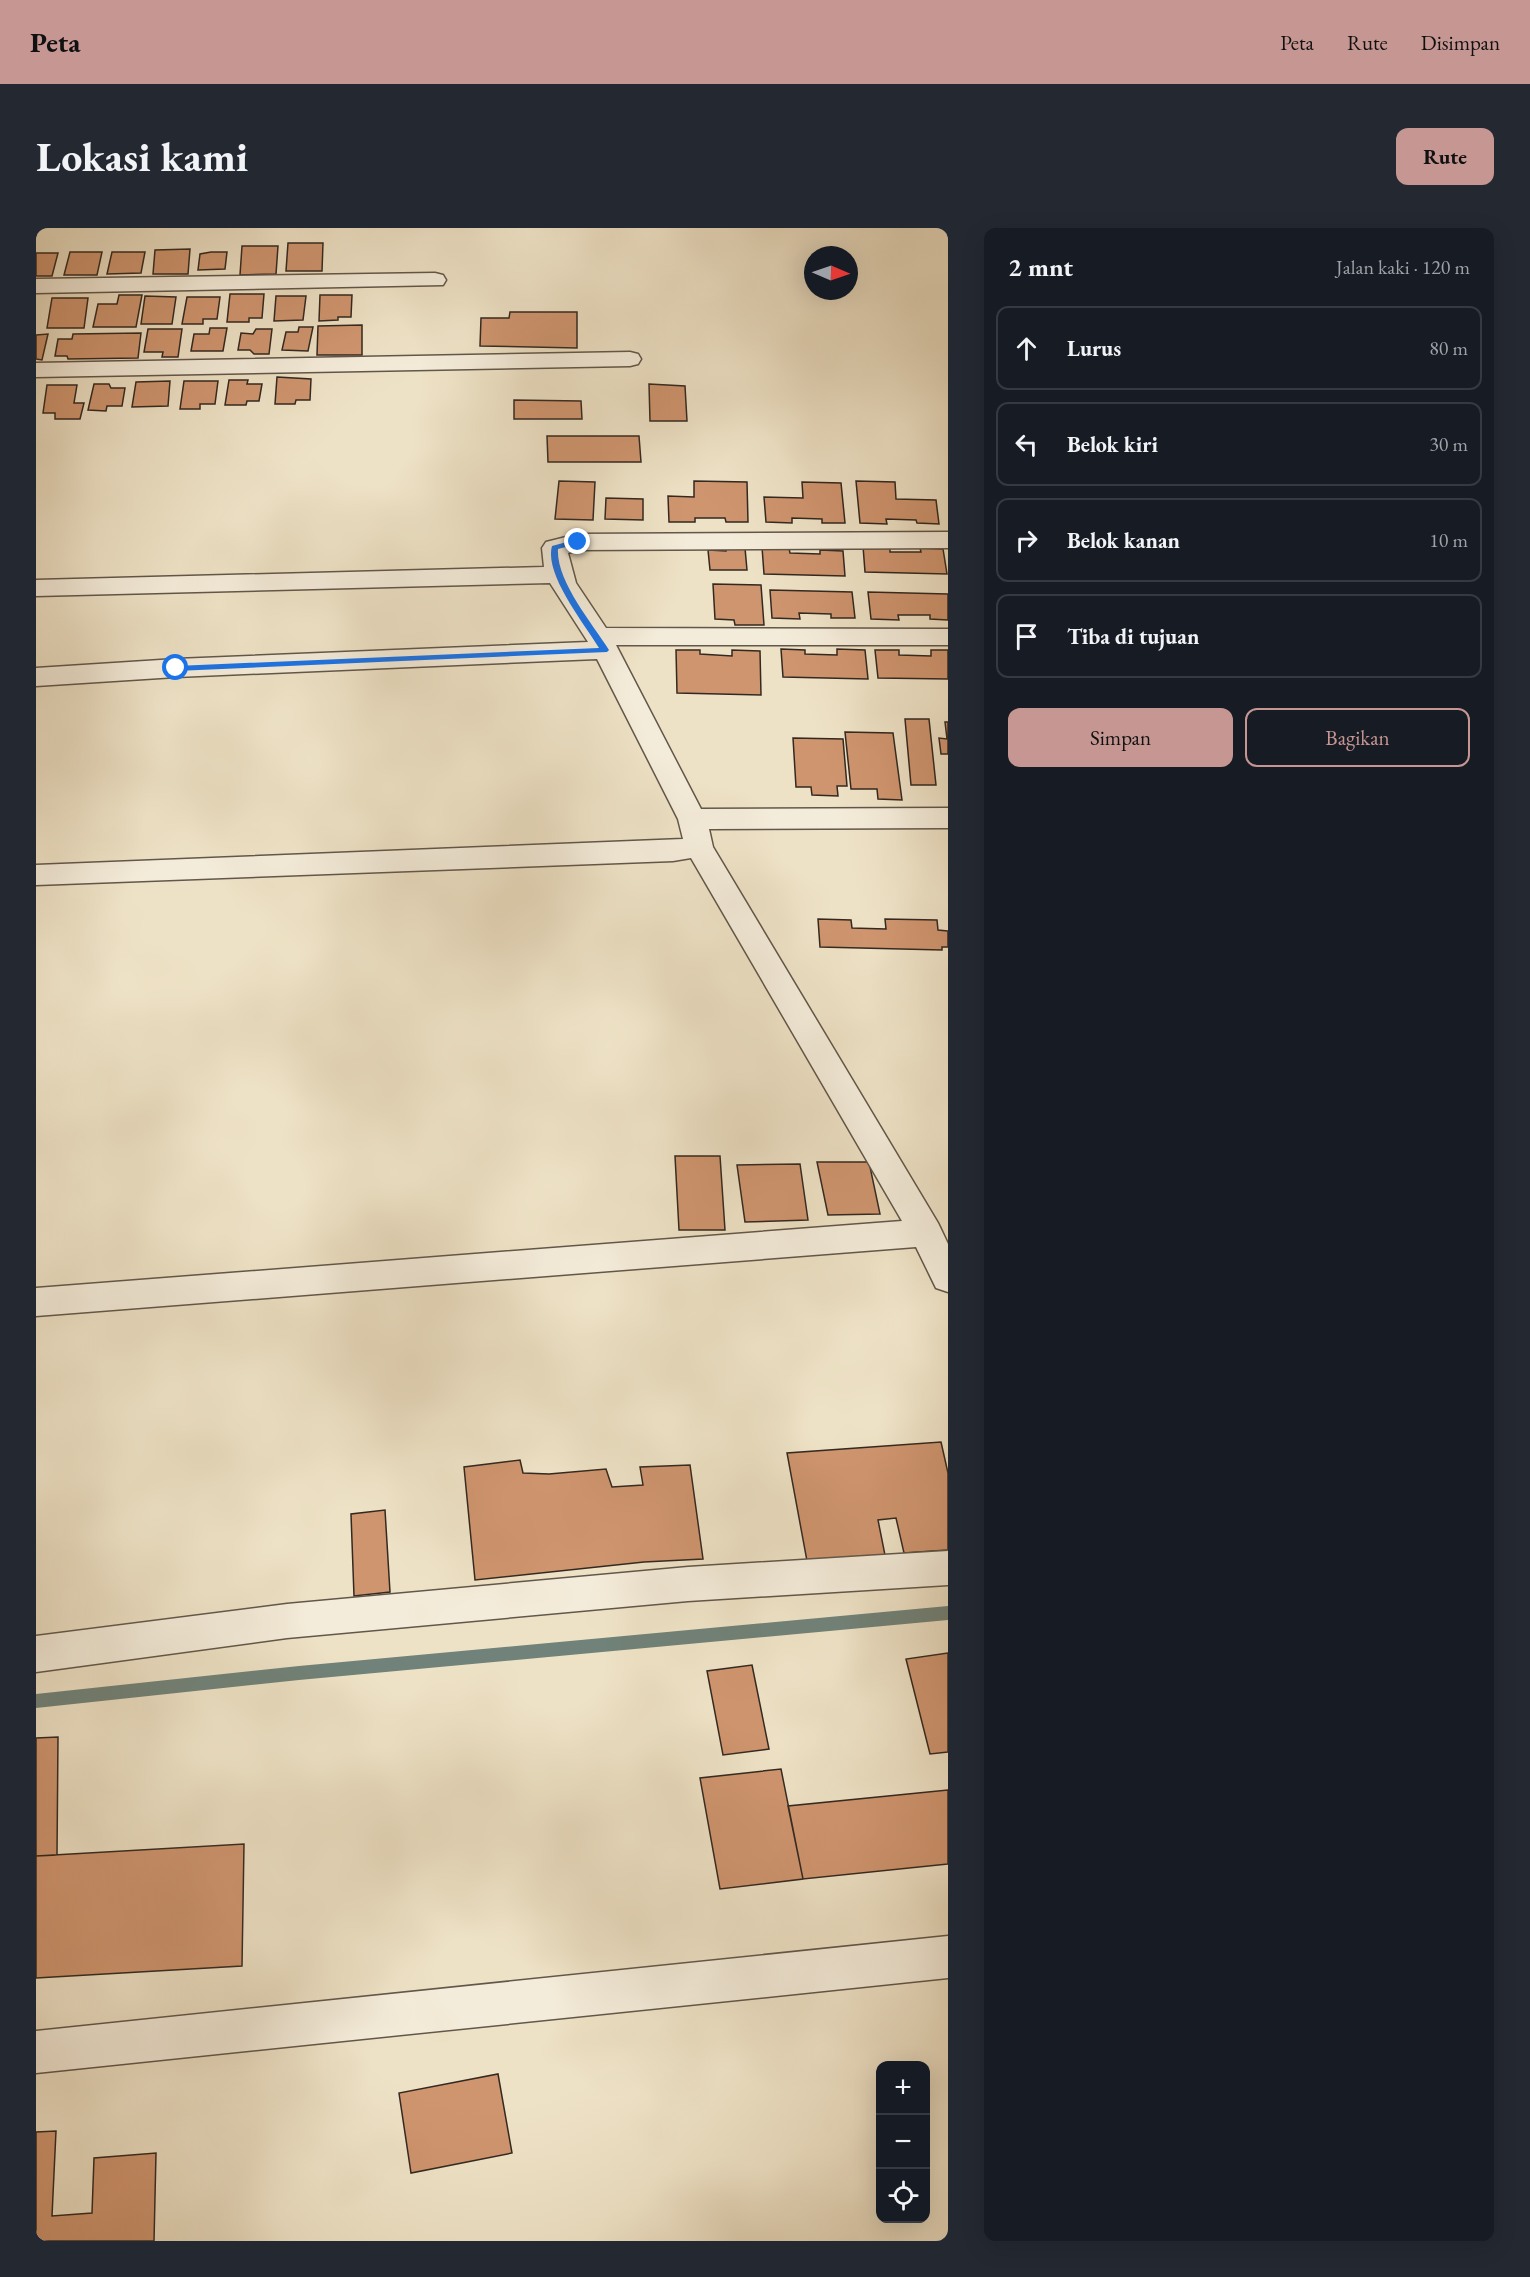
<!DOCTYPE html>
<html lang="id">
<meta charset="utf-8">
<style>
:root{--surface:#171b24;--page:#242831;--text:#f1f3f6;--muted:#9ea1a6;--line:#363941;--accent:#c59692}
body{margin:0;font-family:"EB Garamond",serif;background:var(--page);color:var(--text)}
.controls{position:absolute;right:18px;bottom:18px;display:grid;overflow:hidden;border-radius:12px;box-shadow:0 6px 24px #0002}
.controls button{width:54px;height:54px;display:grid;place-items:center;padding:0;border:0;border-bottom:2px solid var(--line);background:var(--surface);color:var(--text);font:30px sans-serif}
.compass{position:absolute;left:768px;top:18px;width:54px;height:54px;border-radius:50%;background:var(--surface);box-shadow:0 6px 24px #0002;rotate:92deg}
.stop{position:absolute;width:18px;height:18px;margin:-14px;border:4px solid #1a73e8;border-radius:50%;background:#fff}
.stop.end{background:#1a73e8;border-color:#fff;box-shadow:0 2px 6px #0008}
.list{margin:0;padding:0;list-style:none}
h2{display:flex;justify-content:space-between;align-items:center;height:78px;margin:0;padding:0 24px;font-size:26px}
h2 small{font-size:20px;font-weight:400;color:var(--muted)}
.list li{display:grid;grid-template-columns:39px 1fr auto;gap:18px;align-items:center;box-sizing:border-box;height:84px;margin:0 12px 12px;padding:0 12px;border:2px solid var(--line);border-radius:12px}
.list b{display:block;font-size:22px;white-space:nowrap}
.list em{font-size:20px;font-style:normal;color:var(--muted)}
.actions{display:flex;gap:12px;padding:18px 24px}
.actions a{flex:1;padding:14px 0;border:2px solid var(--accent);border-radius:12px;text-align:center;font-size:21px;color:var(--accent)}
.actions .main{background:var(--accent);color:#111}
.icon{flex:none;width:33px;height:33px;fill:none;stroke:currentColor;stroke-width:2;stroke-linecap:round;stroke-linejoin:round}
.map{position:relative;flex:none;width:912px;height:2013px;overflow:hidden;border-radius:12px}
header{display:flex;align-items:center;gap:36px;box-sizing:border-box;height:84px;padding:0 30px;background:var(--accent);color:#111}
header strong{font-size:28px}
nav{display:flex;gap:33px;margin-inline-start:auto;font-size:21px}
.intro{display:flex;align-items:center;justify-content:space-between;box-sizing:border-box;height:144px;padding:0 36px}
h1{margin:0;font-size:42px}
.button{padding:15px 27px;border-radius:12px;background:var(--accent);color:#111;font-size:21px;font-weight:700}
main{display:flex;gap:36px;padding:0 36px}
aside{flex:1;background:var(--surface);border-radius:12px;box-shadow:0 6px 24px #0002}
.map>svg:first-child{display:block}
</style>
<header>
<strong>Peta</strong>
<nav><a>Peta</a><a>Rute</a><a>Disimpan</a></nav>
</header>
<div class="intro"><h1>Lokasi kami</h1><a class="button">Rute</a></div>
<main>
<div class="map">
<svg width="912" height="2013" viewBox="0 0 912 2013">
<rect width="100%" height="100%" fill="#eee2c6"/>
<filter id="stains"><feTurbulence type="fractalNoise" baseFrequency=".00333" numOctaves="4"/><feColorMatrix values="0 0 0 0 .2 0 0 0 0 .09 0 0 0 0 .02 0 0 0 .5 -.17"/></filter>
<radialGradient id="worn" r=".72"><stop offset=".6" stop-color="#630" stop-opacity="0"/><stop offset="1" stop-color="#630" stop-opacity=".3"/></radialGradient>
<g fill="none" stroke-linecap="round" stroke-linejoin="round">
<!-- stream -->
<path fill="#708279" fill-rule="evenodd" d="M912,1378V1392L263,1452L0,1480V1466L263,1438Z"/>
</g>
<!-- building -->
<path fill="#cf956f" stroke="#332921" stroke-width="1.5" d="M252,15H287L286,43H250Z
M206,18H242L240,46L204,47Z
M154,21L152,46H117L119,22Z
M34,24H66L61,47H28Z
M76,24H109L105,45L71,46Z
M175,24H191L189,41L162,42L164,26Z
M0,25H22L16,48H0Z
M194,66H228L226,90H213V94H191Z
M83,67H106L100,99H57L62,76H81Z
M284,67H316L315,89H302V92L283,93Z
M109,68L140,69L136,96H105Z
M240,68H270L267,92L238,93Z
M151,69H184L181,91H167V96H146Z
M16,70H52L48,100H11Z
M474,84H541V120L444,118L445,90H473Z
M326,97V127H281L282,98Z
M263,99H277L272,123L246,122L250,104H262Z
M174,100H191L187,123H155L158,106H173Z
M112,101H146L142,129H126L127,124H108Z
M220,101H236L233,126H218L214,122H202L205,105L217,106Z
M105,105L102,130L32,131L31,128H19L22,111H36L37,106Z
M12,106L6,132L0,131V107Z
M241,149L275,151L274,172H260L259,176H239Z
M193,152H212L211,156H226L223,173H211L210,177H189Z
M134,153L132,178L96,179L100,154Z
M148,153H182L179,176H164V181H144Z
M58,156H73L75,160H89L86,178H71L70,183L52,182Z
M613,156L649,158L651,193H614Z
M11,157H41L38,175H48L44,191H19V185H7Z
M478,172L545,173L546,191H478Z
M511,208H603L605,234H512Z
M523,253L559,254L557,292L519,291Z
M658,253L711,254L712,294H690L689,290H659V294H633L632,268L658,269Z
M820,253L859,254L860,271L900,272L903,296L881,295L880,292L850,291L851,296L824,295Z
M766,254L805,255L809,295H786V291L756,290V295L730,294L728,269L767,270Z
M570,270L607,271V292L569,291Z
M827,318H854V324H885L884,320L907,321L911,346L829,344Z
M726,319L753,320L754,325L784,326V322L807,323L809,348L728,346Z
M690,320H709L711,342H674L672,322L690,323Z
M677,356L725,357L728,397H699L698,392L679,391Z
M734,362L816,364L819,390H795V386L763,385L764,391L736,390Z
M832,364L912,366V392L894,391V387H862L863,392L835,391Z
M745,421L769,422V426L801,427V421L829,422L832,451L747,449Z
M640,422H664V426L696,428V422L724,423L725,467L641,465Z
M839,422H863V427L895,428V422H912V451L842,450Z
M869,491H893L900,557H875Z
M909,494H912V526H905L903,510L911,511Z
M809,504L857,505L866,572L842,571L841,561H815Z
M757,510L807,511L811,558H801L802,568L776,567L775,559H760Z
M782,691L815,692L816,700L850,701L849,691L901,692L902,702L912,703V719H906V722L784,719Z
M639,928H684L689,1002H643Z
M781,934H833L844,986L792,987Z
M764,936L772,992L709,994L701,937Z
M905,1214L912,1245V1322L868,1325L860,1290L842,1292L849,1327L771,1333L751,1225Z
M484,1232L487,1245L513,1246L570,1241L576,1259L607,1257L604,1239L654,1237L667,1331L608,1334L439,1352L428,1239Z
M349,1282L354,1364L318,1368L315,1286Z
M912,1425V1524L894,1526L870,1431Z
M716,1437L733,1521L687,1527L671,1443Z
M22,1509L21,1627L0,1628V1510Z
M745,1541L767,1651L684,1661L664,1550Z
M912,1562V1636L767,1651L752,1578Z
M208,1616L206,1738L0,1750V1628Z
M462,1846L476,1925L375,1945L363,1865Z
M20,1903L16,1988L56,1985L58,1930L120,1925L118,2013H0V1904Z"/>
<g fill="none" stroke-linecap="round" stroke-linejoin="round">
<defs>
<path id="street" d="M399,45L407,47L410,52L407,57L0,65V51Z
M594,124L602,126L605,131L602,136L594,138L0,149V135Z
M912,304V320L542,322L532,325L540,355L570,400L912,401V417H580L665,581L912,580V600L673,601L677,619L902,995L912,1016V1064L900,1060L880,1019L0,1088V1060L866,993L655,630L637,633L0,657V637L647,611L642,591L561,431L140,449L0,458V440L140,431L552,414L514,355L0,368V352L508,339L506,320L510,314L542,306Z
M912,1323V1357L652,1373L251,1410L0,1444V1408L251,1376L652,1339Z
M912,1708V1750L0,1845V1803Z"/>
</defs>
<!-- street casing -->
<use href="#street" stroke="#62574a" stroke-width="3"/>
<!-- street -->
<use href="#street" fill="#f4ecda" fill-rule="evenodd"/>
</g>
<!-- route -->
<path fill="#1a73e8" d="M542,311L545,312V315L522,321C520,353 556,395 573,422L571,424L140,443L136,440L140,438L563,420C548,395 508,346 516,318Z"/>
<rect width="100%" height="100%" filter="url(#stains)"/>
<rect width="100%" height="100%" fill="url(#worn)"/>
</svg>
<div class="controls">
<button>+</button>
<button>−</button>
<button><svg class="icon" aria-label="locate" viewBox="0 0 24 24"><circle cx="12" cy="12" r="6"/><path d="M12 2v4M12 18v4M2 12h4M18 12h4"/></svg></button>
</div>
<svg class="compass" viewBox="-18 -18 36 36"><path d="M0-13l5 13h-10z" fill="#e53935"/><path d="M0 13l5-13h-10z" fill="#9ea1a6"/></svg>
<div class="stop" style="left:140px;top:440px"></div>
<div class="stop end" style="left:542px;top:314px"></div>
</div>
<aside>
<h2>2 mnt<small>Jalan kaki · 120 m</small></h2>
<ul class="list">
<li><svg class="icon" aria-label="ahead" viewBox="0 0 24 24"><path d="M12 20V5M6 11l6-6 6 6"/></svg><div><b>Lurus</b></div><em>80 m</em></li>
<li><svg class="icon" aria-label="left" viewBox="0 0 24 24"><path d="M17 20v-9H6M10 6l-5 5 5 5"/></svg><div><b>Belok kiri</b></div><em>30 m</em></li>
<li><svg class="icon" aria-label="right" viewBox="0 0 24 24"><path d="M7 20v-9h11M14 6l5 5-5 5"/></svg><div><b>Belok kanan</b></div><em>10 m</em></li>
<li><svg class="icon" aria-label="arrive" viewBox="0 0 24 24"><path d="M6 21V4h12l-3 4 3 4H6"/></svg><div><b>Tiba di tujuan</b></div></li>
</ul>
<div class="actions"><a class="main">Simpan</a><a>Bagikan</a></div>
</aside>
</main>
